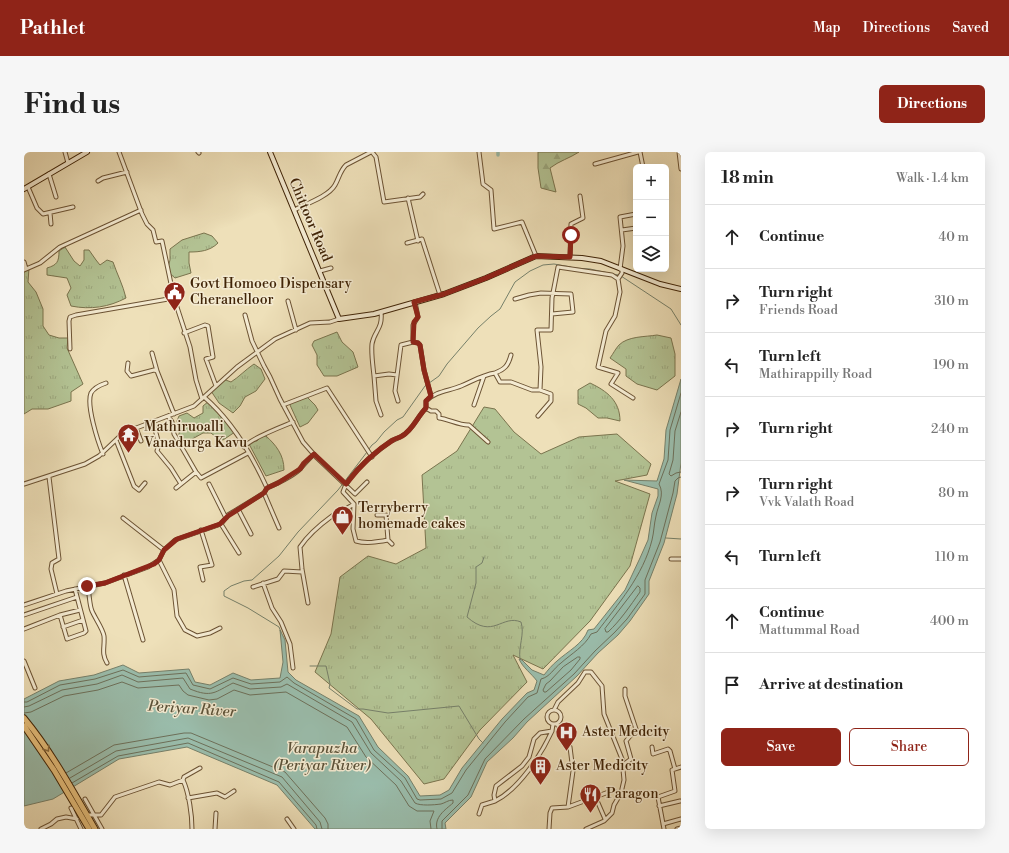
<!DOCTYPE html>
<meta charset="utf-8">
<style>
:root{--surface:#fff;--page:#f6f6f6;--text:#222;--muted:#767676;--line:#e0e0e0;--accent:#8f2418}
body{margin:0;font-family:"Libre Bodoni",serif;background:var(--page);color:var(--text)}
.controls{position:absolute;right:12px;top:12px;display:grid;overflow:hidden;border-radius:6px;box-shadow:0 4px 16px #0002}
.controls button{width:36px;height:36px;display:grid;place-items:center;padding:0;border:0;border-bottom:1px solid var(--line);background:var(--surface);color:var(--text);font:20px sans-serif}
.stop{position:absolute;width:12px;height:12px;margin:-9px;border:3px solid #8f2418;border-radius:50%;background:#fff}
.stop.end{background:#8f2418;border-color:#fff;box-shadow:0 1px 4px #0008}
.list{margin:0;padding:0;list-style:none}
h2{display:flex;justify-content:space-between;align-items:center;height:52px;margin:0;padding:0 16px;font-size:17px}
h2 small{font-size:13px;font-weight:400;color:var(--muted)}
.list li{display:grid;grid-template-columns:26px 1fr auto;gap:12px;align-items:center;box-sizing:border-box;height:64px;padding:0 16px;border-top:1px solid var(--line)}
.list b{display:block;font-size:15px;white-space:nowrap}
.list p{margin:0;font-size:13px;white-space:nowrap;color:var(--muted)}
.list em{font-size:13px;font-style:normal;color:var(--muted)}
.actions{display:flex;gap:8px;padding:12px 16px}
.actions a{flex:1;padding:9px 0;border:1px solid var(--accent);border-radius:6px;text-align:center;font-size:14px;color:var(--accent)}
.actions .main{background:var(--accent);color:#fff}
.icon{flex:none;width:22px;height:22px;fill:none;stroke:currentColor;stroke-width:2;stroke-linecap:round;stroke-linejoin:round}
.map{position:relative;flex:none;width:657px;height:677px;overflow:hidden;border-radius:6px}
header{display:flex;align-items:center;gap:24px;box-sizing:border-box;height:56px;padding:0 20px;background:var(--accent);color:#fff}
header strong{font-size:19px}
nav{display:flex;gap:22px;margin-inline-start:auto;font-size:14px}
.intro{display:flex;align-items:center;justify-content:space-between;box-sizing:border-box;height:96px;padding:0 24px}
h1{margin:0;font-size:28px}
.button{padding:10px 18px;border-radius:6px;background:var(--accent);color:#fff;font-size:14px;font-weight:700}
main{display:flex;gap:24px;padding:0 24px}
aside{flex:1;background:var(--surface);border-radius:6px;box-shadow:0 4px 16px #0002}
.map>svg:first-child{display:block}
</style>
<header>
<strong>Pathlet</strong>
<nav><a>Map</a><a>Directions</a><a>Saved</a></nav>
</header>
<div class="intro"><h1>Find us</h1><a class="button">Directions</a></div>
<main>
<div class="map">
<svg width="657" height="677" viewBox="0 0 657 677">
<defs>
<pattern id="grass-tufts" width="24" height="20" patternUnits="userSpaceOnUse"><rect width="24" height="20" fill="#b3c394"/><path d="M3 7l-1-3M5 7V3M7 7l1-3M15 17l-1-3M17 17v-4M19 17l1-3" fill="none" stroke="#9ba77e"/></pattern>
<pattern id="forest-firs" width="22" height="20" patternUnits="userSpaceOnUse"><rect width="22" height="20" fill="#b3c394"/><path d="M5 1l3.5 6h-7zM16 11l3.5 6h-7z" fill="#9ba77e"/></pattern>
</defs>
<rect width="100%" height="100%" fill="#eee0b9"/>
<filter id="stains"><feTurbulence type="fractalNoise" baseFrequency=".005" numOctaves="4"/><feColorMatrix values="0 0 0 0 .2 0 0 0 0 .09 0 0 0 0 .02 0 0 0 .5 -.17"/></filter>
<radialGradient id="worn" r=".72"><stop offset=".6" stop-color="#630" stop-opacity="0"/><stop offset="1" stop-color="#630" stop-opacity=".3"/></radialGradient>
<!-- grass -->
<path fill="url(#grass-tufts)" stroke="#7a744e" d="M180,81L188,84L194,91C186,99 176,100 165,100V111L167,121L151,126L143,119L146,108V97L158,88Z
M41,95L50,109L56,114L60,108V98H65L72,108L76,113L83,108L89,110C93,122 99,133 102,146C85,155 67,158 47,154L43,143L47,136L43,126L23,123V116C33,113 35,110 35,99Z
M5,116L4,130L12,140L19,157V174L25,183L35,186H44L43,196L59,232L47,240V249L24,257H8L0,262V120Z
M313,180L318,190L329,200L334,215L313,224H300L293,213V203L288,193L290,189Z
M633,183L647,186L651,202V224L633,238L613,232L602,224V217L586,206C589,202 592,196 595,193C604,184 621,185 633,183Z
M230,212L237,217L241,227L232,239L221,245L216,254L209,261L195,251L187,239L199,227L207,230C215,225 221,218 230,212Z
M566,231C583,239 596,249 596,269L583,266H574L562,256L554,252V238Z
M283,245L291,253L294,258L284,271L276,275L266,253L267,250Z
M185,249L211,280L199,288L192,285L187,281H179L161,291L154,287L156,277L153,269L155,264L163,261L170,266L179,261V254Z
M460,255L471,257L490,280L517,302L555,285L593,282L627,312L623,323L591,329L626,342L606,414L566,469L519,517L489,503L503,530L456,578L420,627L400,632L347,567L291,520L307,482L316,425L344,404L372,412L402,396L398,323L433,299Z
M238,284H242C252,293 260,303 260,318L242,324L225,292L230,289H233Z"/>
<!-- forest -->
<path fill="url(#forest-firs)" stroke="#7a744e" d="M514,0H555C546,6 535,9 526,16L532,40L517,36L514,16Z"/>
<!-- water -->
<path fill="#9abdac" stroke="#76806a" d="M657,227V311L653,342L640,391L625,429V442L606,469L594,483L574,501L553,524L503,570L489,586L463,610L447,645L421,671L422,677H291L253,633L163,595L95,607L29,647L0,654V547L35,529L70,523L99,513L115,521L165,517L171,530L186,533L209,521L227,528L256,526L259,510L256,478L261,488L264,520L272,528L335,564L354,595L384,624L396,644L416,643L425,638L438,616L478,567L503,541L510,538L513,529C507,521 499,516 495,507L498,508L508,518L520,523C524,518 528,513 533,509C544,499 559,492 564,478L570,477L601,438L616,406L624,388L628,361L634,344V337L600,328L633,329L640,307L642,278Z"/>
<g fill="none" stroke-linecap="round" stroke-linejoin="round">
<!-- shore -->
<path stroke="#6d705a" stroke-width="1" d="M657,260L651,279L649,308L645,322L647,324L652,321L657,320
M614,434L616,436V440C606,454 596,469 584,480H582L581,477Z
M554,505H556V507L547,518L522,540H520L519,538L522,532L526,529L539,515Z
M0,550H3L36,533L71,527L99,518L115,525L162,521L169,533L186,537L209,526L227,532L256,530L263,525L270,531L332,567L350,598L381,626L393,647L396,648L417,647L428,641L442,618L481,570L504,545L513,541L517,527C526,525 530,516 537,511C547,502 561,494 567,482L573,480C594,452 619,424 628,388C630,380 630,372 632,364C634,353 641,343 635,332L644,308L646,278L657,241
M0,555L5,554L38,538L73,532L98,523L114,530L159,526L166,537C188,546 191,540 209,531L226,537L257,535L263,532L328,570L347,601L377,629L391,651C396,654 410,653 417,652C421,651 424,648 429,648V651C421,658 410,665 413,677
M0,561L7,560L40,544L74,538L98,530L114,536L155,533L159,539L164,543L185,548L193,547L210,538L226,543L262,540L323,575L342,605L372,633L385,654L393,659H410L406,669L407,677
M42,621L90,593L160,581H167L261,620L301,666L304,672V677
M46,626L92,599L164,586L258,625L296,670L298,677
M48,631L94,604L164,591L255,630L292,673L293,677
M418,677V669L444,643L461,607L500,567L550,522L571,499L591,480L603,467L621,442V428L636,390L649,341L651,329L654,326L657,325"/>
<!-- stream -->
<path stroke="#76806a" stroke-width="1" d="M550,116L566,117L594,123
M597,124L647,157L657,173
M345,297L348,293L352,290L360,280L373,268L379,265L401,234L415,224L423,212L454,176L467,164L476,157L491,130L506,119L519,113L530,112L547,115
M642,386L657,387
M460,405L458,411L452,415V431L443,465C469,488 478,462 497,470C501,482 494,495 496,507
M257,480L255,475L224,456L200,444V439L207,434L220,429L228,428L255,404L274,380L314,338L343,300
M286,514H302L306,532L305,536L333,557H339L364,561L435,554L455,587L459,591"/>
<!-- canal -->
<path stroke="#9abdac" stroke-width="3.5" d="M474,0V3"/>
<defs>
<path id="minor" d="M41,0L44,11
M95,0L118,62L123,72L129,78L132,90L138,89L150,146L166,195L172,228L178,247
M174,0L175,1
M348,0L352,5L360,50L396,45L399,42
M455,0L459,32L467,38L470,77L498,70L512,104
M616,0L619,15
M655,0L657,17
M571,12L614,0
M25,22L32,45
M74,29L79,26L103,20
M4,35L13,56L19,62L49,55
M384,46L394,89
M270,58C282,52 305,44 311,33C315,26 316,19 322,13L347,0
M26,61L27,72
M598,78L612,76
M383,91L398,87L416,143
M546,105L547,72L559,66L556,44
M0,110L2,117
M596,117L599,94L596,65L612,62
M0,118L16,111L36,95L117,58
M296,119L307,116
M594,127L596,140L591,164L582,179L574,215L594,221L587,232L609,246
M491,147L505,143L517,141L547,142L549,160L528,162
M264,149L272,178
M391,150L394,165L389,173V190L394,191L396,193L400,218L407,244
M221,163L228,189L240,214L246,225L256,247L279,290L293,306L331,342L343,330
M160,181L181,173L184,174L189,205L182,207L192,234
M46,197L45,169L46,165L52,163L150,146
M128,201L133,219
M104,211L103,219L107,224L130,218L133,219L150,262
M471,221C481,217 484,214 487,203
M350,224C349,214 347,202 348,192C350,179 359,177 357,160
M374,249L371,239L377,193L389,190
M259,253L303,236L348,305
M450,253L460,224
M357,263L352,249L350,224L365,222L373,223
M144,264L148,270L150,282L172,320L177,326L224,301
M514,264L527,249V242L516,238
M129,270L135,292L133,299L147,316L157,332
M112,276L117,289
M92,288L110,334L115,338L121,331
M464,290L445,273C437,274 424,267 415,266V262L412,259H407L402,256V249C412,239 425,239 437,234C449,229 458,223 471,221L476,230H487L508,238H516L517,215L513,178H527L528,146L534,115L588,123L594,127L598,121V117
M220,295C227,286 257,275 269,270
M79,302C74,290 62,253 67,241C70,236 76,233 82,231
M25,325L35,407L28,411L27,417L33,442
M0,332L61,312L75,304L96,284L107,278L170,254L213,215L251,187L286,171L306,170L315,167
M185,332L202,366
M152,336L172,320
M243,336C252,332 270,324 277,316C281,311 285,307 290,302
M240,341L255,376
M330,352L329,377L332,389C342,392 353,390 364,388L368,392
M214,357L227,382
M353,363H362L364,388
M99,366L140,398
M197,372L215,401
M177,378L188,413L176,415L179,428
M647,407H657
M135,408L150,438L153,464L161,478L173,484L186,481L196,476
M100,423L119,488
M239,431L248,456L257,470L266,492L269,516
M63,434C66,442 65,452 68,459C71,466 79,477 80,484C81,495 77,501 83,511
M229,435L254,427L260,419L278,420
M284,451L278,417L276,395C284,383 297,372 308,364C315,359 323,357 330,352L319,340C324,322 352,300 367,289C371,287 375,286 378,284C389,278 393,265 402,256
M0,453L42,439L81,431L124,415L135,408L140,398L151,388L197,372L204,363L240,341L243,336C228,303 208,269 180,245
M0,463L53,445
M36,463L56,458
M39,475L59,468
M0,477L36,463L43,487L60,481L62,479L51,437
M0,509L11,536
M523 565a7 7 0 1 1 14 0a7 7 0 1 1-14 0Z
M530,558L534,550L554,531L561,520H567L578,534L580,562L598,607L600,628L597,641L590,653L588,661L580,669L562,677
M628,595L629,602L644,597L646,599L651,617
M599,613L607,607L602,589L612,577L601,544V537
M159,628L160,625L176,616
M571,644L581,667
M164,646L193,641L201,645L210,639
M61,647L78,677
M471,649C495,637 517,603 528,579
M635,654L656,649
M544,655L590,638
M47,656L57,677
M455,662L458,653L471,649L470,643L472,634L498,614L505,605L510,587L516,581L528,579L529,572
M65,663H77L91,645L135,630L146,633L159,628C165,641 168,663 168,677
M263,667L270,677
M639,672L657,667
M17,677L27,672L33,667L42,665L53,667
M191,677L192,661
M525,677L526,661L528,656L544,655L549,619L546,595L533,572
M640,677L634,645L651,639L648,618L657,615
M653,677L657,676"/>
<path id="secondary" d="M246,0L315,167L350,162L420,142L462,126L512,104L558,106L577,109L636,132L657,137
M0,37L63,0"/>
<path id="trunk" d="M0,566C28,600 49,639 71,677
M0,574L30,618L65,677"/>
</defs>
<!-- minor casing -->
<use href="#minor" stroke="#6c5334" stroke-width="5"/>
<!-- secondary casing -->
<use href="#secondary" stroke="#402407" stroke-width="6"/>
<!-- trunk casing -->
<use href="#trunk" stroke="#402407" stroke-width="7"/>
<!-- minor -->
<use href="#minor" stroke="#f4ebd2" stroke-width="3"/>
<!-- secondary -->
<use href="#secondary" stroke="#f4ebd2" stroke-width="4"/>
<!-- trunk -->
<use href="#trunk" stroke="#e7c07c" stroke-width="5"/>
</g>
<!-- one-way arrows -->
<defs><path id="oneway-chevron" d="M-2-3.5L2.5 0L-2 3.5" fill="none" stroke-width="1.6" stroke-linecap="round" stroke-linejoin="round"/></defs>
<use stroke="#8b6a3c" href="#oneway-chevron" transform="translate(23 597) rotate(57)"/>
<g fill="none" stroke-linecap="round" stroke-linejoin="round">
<!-- route -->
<path stroke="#8f2418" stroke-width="5" d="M63,434L81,431L130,412L135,408L140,398L153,387L196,372L204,364L240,341L243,336L254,331L276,317L280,311L290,302L322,332C335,315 351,299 369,288C372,286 375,286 378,284C389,278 393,265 402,256V249L407,244L400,218L396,193L394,191L389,190L390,170L394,165L390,150L420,142L462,126L512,104L546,105L547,83"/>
</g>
<!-- icons -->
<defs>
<symbol id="civic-pin" viewBox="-11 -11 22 30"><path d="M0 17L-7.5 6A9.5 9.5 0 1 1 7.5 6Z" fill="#8f2418" stroke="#f4ebd2"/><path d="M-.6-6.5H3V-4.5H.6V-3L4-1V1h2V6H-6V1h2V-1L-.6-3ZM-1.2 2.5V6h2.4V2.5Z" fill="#fff"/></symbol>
<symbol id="temple-pin" viewBox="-11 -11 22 30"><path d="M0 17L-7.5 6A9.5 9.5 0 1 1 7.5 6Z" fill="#8f2418" stroke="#f4ebd2"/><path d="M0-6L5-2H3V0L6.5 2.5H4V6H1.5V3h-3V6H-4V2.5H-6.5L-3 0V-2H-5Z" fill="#fff"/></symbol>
<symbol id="shop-pin" viewBox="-11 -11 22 30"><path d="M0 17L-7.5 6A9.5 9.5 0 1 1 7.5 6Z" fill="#8f2418" stroke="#f4ebd2"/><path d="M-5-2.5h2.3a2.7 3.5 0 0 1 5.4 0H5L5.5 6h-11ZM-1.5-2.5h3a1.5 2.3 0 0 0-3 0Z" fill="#fff"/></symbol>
<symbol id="hospital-pin" viewBox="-11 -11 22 30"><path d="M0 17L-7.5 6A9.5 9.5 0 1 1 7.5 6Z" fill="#8f2418" stroke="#f4ebd2"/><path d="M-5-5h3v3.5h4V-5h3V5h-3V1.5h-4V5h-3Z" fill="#fff"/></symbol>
<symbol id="building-pin" viewBox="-11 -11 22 30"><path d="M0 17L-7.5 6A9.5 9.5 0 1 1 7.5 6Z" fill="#8f2418" stroke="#f4ebd2"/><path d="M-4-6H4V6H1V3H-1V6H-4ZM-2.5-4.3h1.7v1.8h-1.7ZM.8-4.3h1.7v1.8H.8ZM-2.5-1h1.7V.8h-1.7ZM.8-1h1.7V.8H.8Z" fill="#fff"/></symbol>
<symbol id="restaurant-pin" viewBox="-11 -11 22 30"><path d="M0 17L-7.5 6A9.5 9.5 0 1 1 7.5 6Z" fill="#8f2418" stroke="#f4ebd2"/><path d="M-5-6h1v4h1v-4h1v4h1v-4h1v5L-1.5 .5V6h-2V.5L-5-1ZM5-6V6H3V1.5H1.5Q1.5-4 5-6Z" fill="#fff"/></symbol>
</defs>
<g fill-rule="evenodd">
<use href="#civic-pin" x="138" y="128" width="25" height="34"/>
<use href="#temple-pin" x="92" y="270" width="25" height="34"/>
<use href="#shop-pin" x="306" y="352" width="25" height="34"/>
<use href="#hospital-pin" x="530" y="568" width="25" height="34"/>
<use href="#building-pin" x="504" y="602" width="25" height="34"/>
<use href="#restaurant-pin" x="554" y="630" width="25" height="34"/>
</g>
<g text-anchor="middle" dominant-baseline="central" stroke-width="3" stroke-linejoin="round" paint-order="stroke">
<!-- street labels -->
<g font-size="14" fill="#402407" stroke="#f4ebd2">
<text transform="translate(286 68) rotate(67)">Chittoor Road</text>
</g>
<!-- poi labels -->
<g font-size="14" fill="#402407" stroke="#f4ebd2" text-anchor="start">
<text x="166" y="132">Govt Homoeo Dispensary<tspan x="166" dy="16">Cheranelloor</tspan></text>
<text x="120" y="275">Mathiruoalli<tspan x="120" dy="16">Vanadurga Kavu</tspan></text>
<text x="334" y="356">Terryberry<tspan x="334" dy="16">homemade cakes</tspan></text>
<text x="558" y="580">Aster Medcity</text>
<text x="532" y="614">Aster Medicity</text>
<text x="582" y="642">Paragon</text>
</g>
<!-- water labels -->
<g font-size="15" font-style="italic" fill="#5b5239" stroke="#f4ebd2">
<text transform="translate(168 557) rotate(4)">Periyar River</text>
<text x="298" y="596">Varapuzha<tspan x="298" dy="17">(Periyar River)</tspan></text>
</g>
</g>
<rect width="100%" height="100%" filter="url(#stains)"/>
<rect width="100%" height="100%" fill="url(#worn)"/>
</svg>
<div class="controls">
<button>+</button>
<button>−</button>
<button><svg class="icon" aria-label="layers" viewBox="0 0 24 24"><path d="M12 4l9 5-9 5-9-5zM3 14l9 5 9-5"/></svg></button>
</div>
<div class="stop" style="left:547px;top:83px"></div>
<div class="stop end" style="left:63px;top:434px"></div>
</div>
<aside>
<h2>18 min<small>Walk · 1.4 km</small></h2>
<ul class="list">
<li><svg class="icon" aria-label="ahead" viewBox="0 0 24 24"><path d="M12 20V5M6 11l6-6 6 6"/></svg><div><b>Continue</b></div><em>40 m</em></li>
<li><svg class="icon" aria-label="right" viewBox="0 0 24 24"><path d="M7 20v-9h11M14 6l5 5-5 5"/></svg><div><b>Turn right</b><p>Friends Road</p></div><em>310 m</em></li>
<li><svg class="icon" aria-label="left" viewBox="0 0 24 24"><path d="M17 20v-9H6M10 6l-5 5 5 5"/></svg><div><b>Turn left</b><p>Mathirappilly Road</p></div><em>190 m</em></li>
<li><svg class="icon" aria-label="right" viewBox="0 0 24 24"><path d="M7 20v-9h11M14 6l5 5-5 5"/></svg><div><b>Turn right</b></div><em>240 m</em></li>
<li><svg class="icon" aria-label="right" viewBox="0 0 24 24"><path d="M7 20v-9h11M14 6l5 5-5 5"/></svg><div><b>Turn right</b><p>Vvk Valath Road</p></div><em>80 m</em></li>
<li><svg class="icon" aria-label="left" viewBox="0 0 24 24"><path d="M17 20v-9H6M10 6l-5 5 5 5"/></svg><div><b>Turn left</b></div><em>110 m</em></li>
<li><svg class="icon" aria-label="ahead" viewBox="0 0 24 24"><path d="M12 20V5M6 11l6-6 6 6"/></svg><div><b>Continue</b><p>Mattummal Road</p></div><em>400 m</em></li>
<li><svg class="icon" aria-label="arrive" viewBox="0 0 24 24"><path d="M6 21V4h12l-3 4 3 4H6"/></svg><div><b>Arrive at destination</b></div></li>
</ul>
<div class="actions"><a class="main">Save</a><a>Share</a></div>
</aside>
</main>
